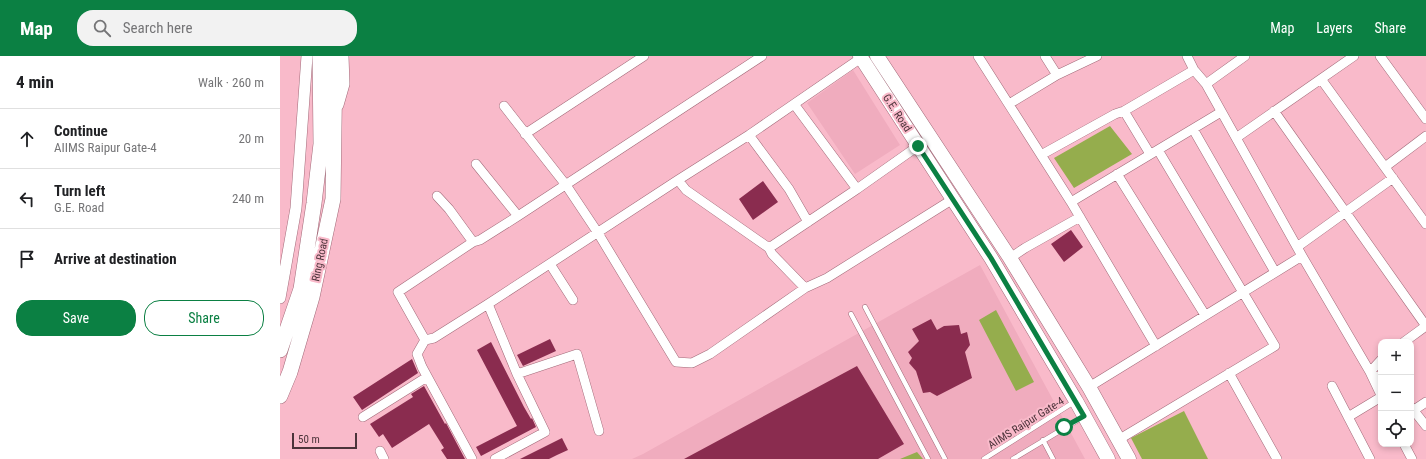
<!DOCTYPE html>
<meta charset="utf-8">
<style>
:root{--surface:#fff;--page:#f2f2f2;--text:#202124;--muted:#757577;--line:#e0e0e0;--accent:#0b8043}
body{margin:0;font-family:"Roboto Condensed",sans-serif;background:var(--page);color:var(--text)}
.controls{position:absolute;right:12px;bottom:12px;display:grid;overflow:hidden;border-radius:8px;box-shadow:0 2px 6px #0003}
.controls button{width:36px;height:36px;display:grid;place-items:center;padding:0;border:0;border-bottom:1px solid var(--line);background:var(--surface);color:var(--text);font:20px sans-serif}
.scale{position:absolute;left:12px;bottom:10px;width:65px;box-sizing:border-box;padding-left:4px;border:2px solid #4c333a;border-top:0;font-size:11px;line-height:14px;white-space:nowrap;color:#4c333a;-webkit-text-stroke:3px #f9baca;paint-order:stroke}
.stop{position:absolute;width:12px;height:12px;margin:-9px;border:3px solid #0b8043;border-radius:50%;background:#fff}
.stop.end{background:#0b8043;border-color:#fff;box-shadow:0 1px 4px #0008}
.list{margin:0;padding:0;list-style:none}
h2{display:flex;justify-content:space-between;align-items:center;height:52px;margin:0;padding:0 16px;font-size:17px}
h2 small{font-size:13px;font-weight:400;color:var(--muted)}
.list li{display:grid;grid-template-columns:26px 1fr auto;gap:12px;align-items:center;box-sizing:border-box;height:60px;padding:0 16px;border-top:1px solid var(--line)}
.list b{display:block;font-size:15px;white-space:nowrap}
.list p{margin:0;font-size:13px;white-space:nowrap;color:var(--muted)}
.list em{font-size:13px;font-style:normal;color:var(--muted)}
.actions{display:flex;gap:8px;padding:12px 16px}
.actions a{flex:1;padding:9px 0;border:1px solid var(--accent);border-radius:16px;text-align:center;font-size:14px;color:var(--accent)}
.actions .main{background:var(--accent);color:#fff}
.icon{flex:none;width:22px;height:22px;fill:none;stroke:currentColor;stroke-width:2;stroke-linecap:round;stroke-linejoin:round}
.map{position:relative;flex:none;width:1146px;height:403px;overflow:hidden}
header{display:flex;align-items:center;gap:24px;box-sizing:border-box;height:56px;padding:0 20px;background:var(--accent);color:#fff}
header strong{font-size:19px}
nav{display:flex;gap:22px;margin-inline-start:auto;font-size:14px}
.search{width:280px;height:36px;background:var(--page);display:flex;align-items:center;gap:10px;box-sizing:border-box;padding:0 14px;border-radius:16px;color:var(--muted);font-size:15px}
main{display:flex}
aside{flex:1;background:var(--surface)}
.map>svg:first-child{display:block}
</style>
<header>
<strong>Map</strong>
<div class="search"><svg class="icon" aria-label="search" viewBox="0 0 24 24"><circle cx="10" cy="10" r="6"/><path d="M15 15l6 6"/></svg>Search here</div>
<nav><a>Map</a><a>Layers</a><a>Share</a></nav>
</header>
<main>
<aside>
<h2>4 min<small>Walk · 260 m</small></h2>
<ul class="list">
<li><svg class="icon" aria-label="ahead" viewBox="0 0 24 24"><path d="M12 20V5M6 11l6-6 6 6"/></svg><div><b>Continue</b><p>AIIMS Raipur Gate-4</p></div><em>20 m</em></li>
<li><svg class="icon" aria-label="left" viewBox="0 0 24 24"><path d="M17 20v-9H6M10 6l-5 5 5 5"/></svg><div><b>Turn left</b><p>G.E. Road</p></div><em>240 m</em></li>
<li><svg class="icon" aria-label="arrive" viewBox="0 0 24 24"><path d="M6 21V4h12l-3 4 3 4H6"/></svg><div><b>Arrive at destination</b></div></li>
</ul>
<div class="actions"><a class="main">Save</a><a>Share</a></div>
</aside>
<div class="map">
<svg width="1146" height="403" viewBox="0 0 1146 403">
<rect width="100%" height="100%" fill="#f9baca"/>
<!-- built -->
<path fill="#f0acbe" d="M573,14L620,89L575,118L527,47Z
M700,209L805,403H352L363,398Z"/>
<!-- green -->
<path fill="#95ad4d" d="M830,70L852,98L794,132L774,102Z
M716,254L754,326L736,335L699,264Z
M904,355L928,403H862L851,382Z
M637,396L643,403H620Z"/>
<!-- building -->
<path fill="#8a2c4f" d="M483,125L498,146L473,164L459,143Z
M791,174L803,191L784,206L771,188Z
M651,263L657,274L664,270L679,269L681,278L687,276L690,289L685,296L692,322L657,340L650,336L643,337L636,315L629,307L632,302L628,296L639,285L632,273Z
M270,283L276,295L243,310L237,299Z
M211,286L244,351L251,363L252,362L256,371L201,400L196,391L237,370L197,294Z
M132,303L138,317L82,354L73,341Z
M577,310L624,388L598,403H404Z
M144,330L165,368L166,367L185,403H167L161,394L164,392L149,368L112,392L103,378L99,381L90,368L133,341L131,338Z
M282,382L288,394L277,399L269,403H240Z"/>
<g fill="none" stroke-linecap="round" stroke-linejoin="round">
<defs>
<path id="service" d="M585,251L665,403
M571,258L648,403
M763,384L773,403
M704,403L794,346
M733,403L803,361"/>
<path id="minor" d="M698,0L791,146L876,290
M765,0L777,19L817,0
M907,0L914,14L926,28L1022,200L1090,316L1101,339
M1100,0L1146,63
M1041,23L1146,168
M926,28L965,0
M514,48L577,133
M729,48L777,19
M224,50L286,129L318,177L396,306L412,307L430,298L525,232L547,222L673,143
M844,55L870,98
M994,55L1146,270
M913,73L995,216
M245,78L364,0
M469,79L509,133L528,166
M956,82L1074,0
M761,99L835,58L844,55L914,14
M196,108L238,160
M1105,111L1146,80
M837,118L925,259
M398,124L406,134L489,192L492,198L525,232
M157,140L169,153L193,186
M791,146L941,56
M1017,191L1113,122
M489,192L577,133L638,90
M730,202L745,192L800,161
M270,208L293,244
M208,248L237,318L265,376L215,403
M145,284L118,236L193,186L200,184L238,160L482,0
M1124,286L1146,270
M1101,304L1090,316L1101,323
M949,317L997,403
M237,318L297,298L319,375
M1052,330L1090,403
M809,331L1022,200
M1131,351L1146,370
M1134,354L1146,346
M83,361L147,321
M1068,361L1101,341
M838,384L995,290L878,94
M1124,388L1132,403
M100,395L104,403
M192,403L142,311L137,298L145,284L154,282L208,248L398,124L469,79L581,2"/>
<path id="tertiary" d="M58,49L64,28L63,0
M0,242L16,152L27,0"/>
<path id="primary" d="M580,0L711,202L796,345L828,403
M597,0L730,202L809,331L849,403"/>
<path id="trunk" d="M0,294L21,233L34,147L41,88L40,0
M0,340L10,316L32,241L53,143L55,0"/>
</defs>
<!-- service casing -->
<use href="#service" stroke="#a26a79" stroke-width="5.5"/>
<!-- minor casing -->
<use href="#minor" stroke="#a26a79" stroke-width="10"/>
<!-- tertiary casing -->
<use href="#tertiary" stroke="#a26a79" stroke-width="12"/>
<!-- primary casing -->
<use href="#primary" stroke="#a26a79" stroke-width="15"/>
<!-- trunk casing -->
<use href="#trunk" stroke="#a26a79" stroke-width="16"/>
<!-- service -->
<use href="#service" stroke="#fff" stroke-width="4.5"/>
<!-- minor -->
<use href="#minor" stroke="#fff" stroke-width="9"/>
<!-- tertiary -->
<use href="#tertiary" stroke="#fff" stroke-width="11"/>
<!-- primary -->
<use href="#primary" stroke="#fff" stroke-width="14"/>
<!-- trunk -->
<use href="#trunk" stroke="#fff" stroke-width="15"/>
</g>
<g fill="none" stroke-linecap="round" stroke-linejoin="round">
<!-- route -->
<path stroke="#0b8043" stroke-width="5" d="M638,90L711,202L804,360L784,371"/>
</g>
<g text-anchor="middle" dominant-baseline="central" stroke-width="4" stroke-linejoin="round" paint-order="stroke">
<!-- street labels -->
<g font-size="11" fill="#4c333a" stroke="#f9baca">
<text transform="translate(617 57) rotate(57)">G.E. Road</text>
<text transform="translate(40 204) rotate(-78)">Ring Road</text>
<text transform="translate(746 367) rotate(-32)">AIIMS Raipur Gate-4</text>
</g>
</g>
</svg>
<div class="controls">
<button>+</button>
<button>−</button>
<button><svg class="icon" aria-label="locate" viewBox="0 0 24 24"><circle cx="12" cy="12" r="6"/><path d="M12 2v4M12 18v4M2 12h4M18 12h4"/></svg></button>
</div>
<div class="scale">50 m</div>
<div class="stop" style="left:784px;top:371px"></div>
<div class="stop end" style="left:638px;top:90px"></div>
</div>
</main>
